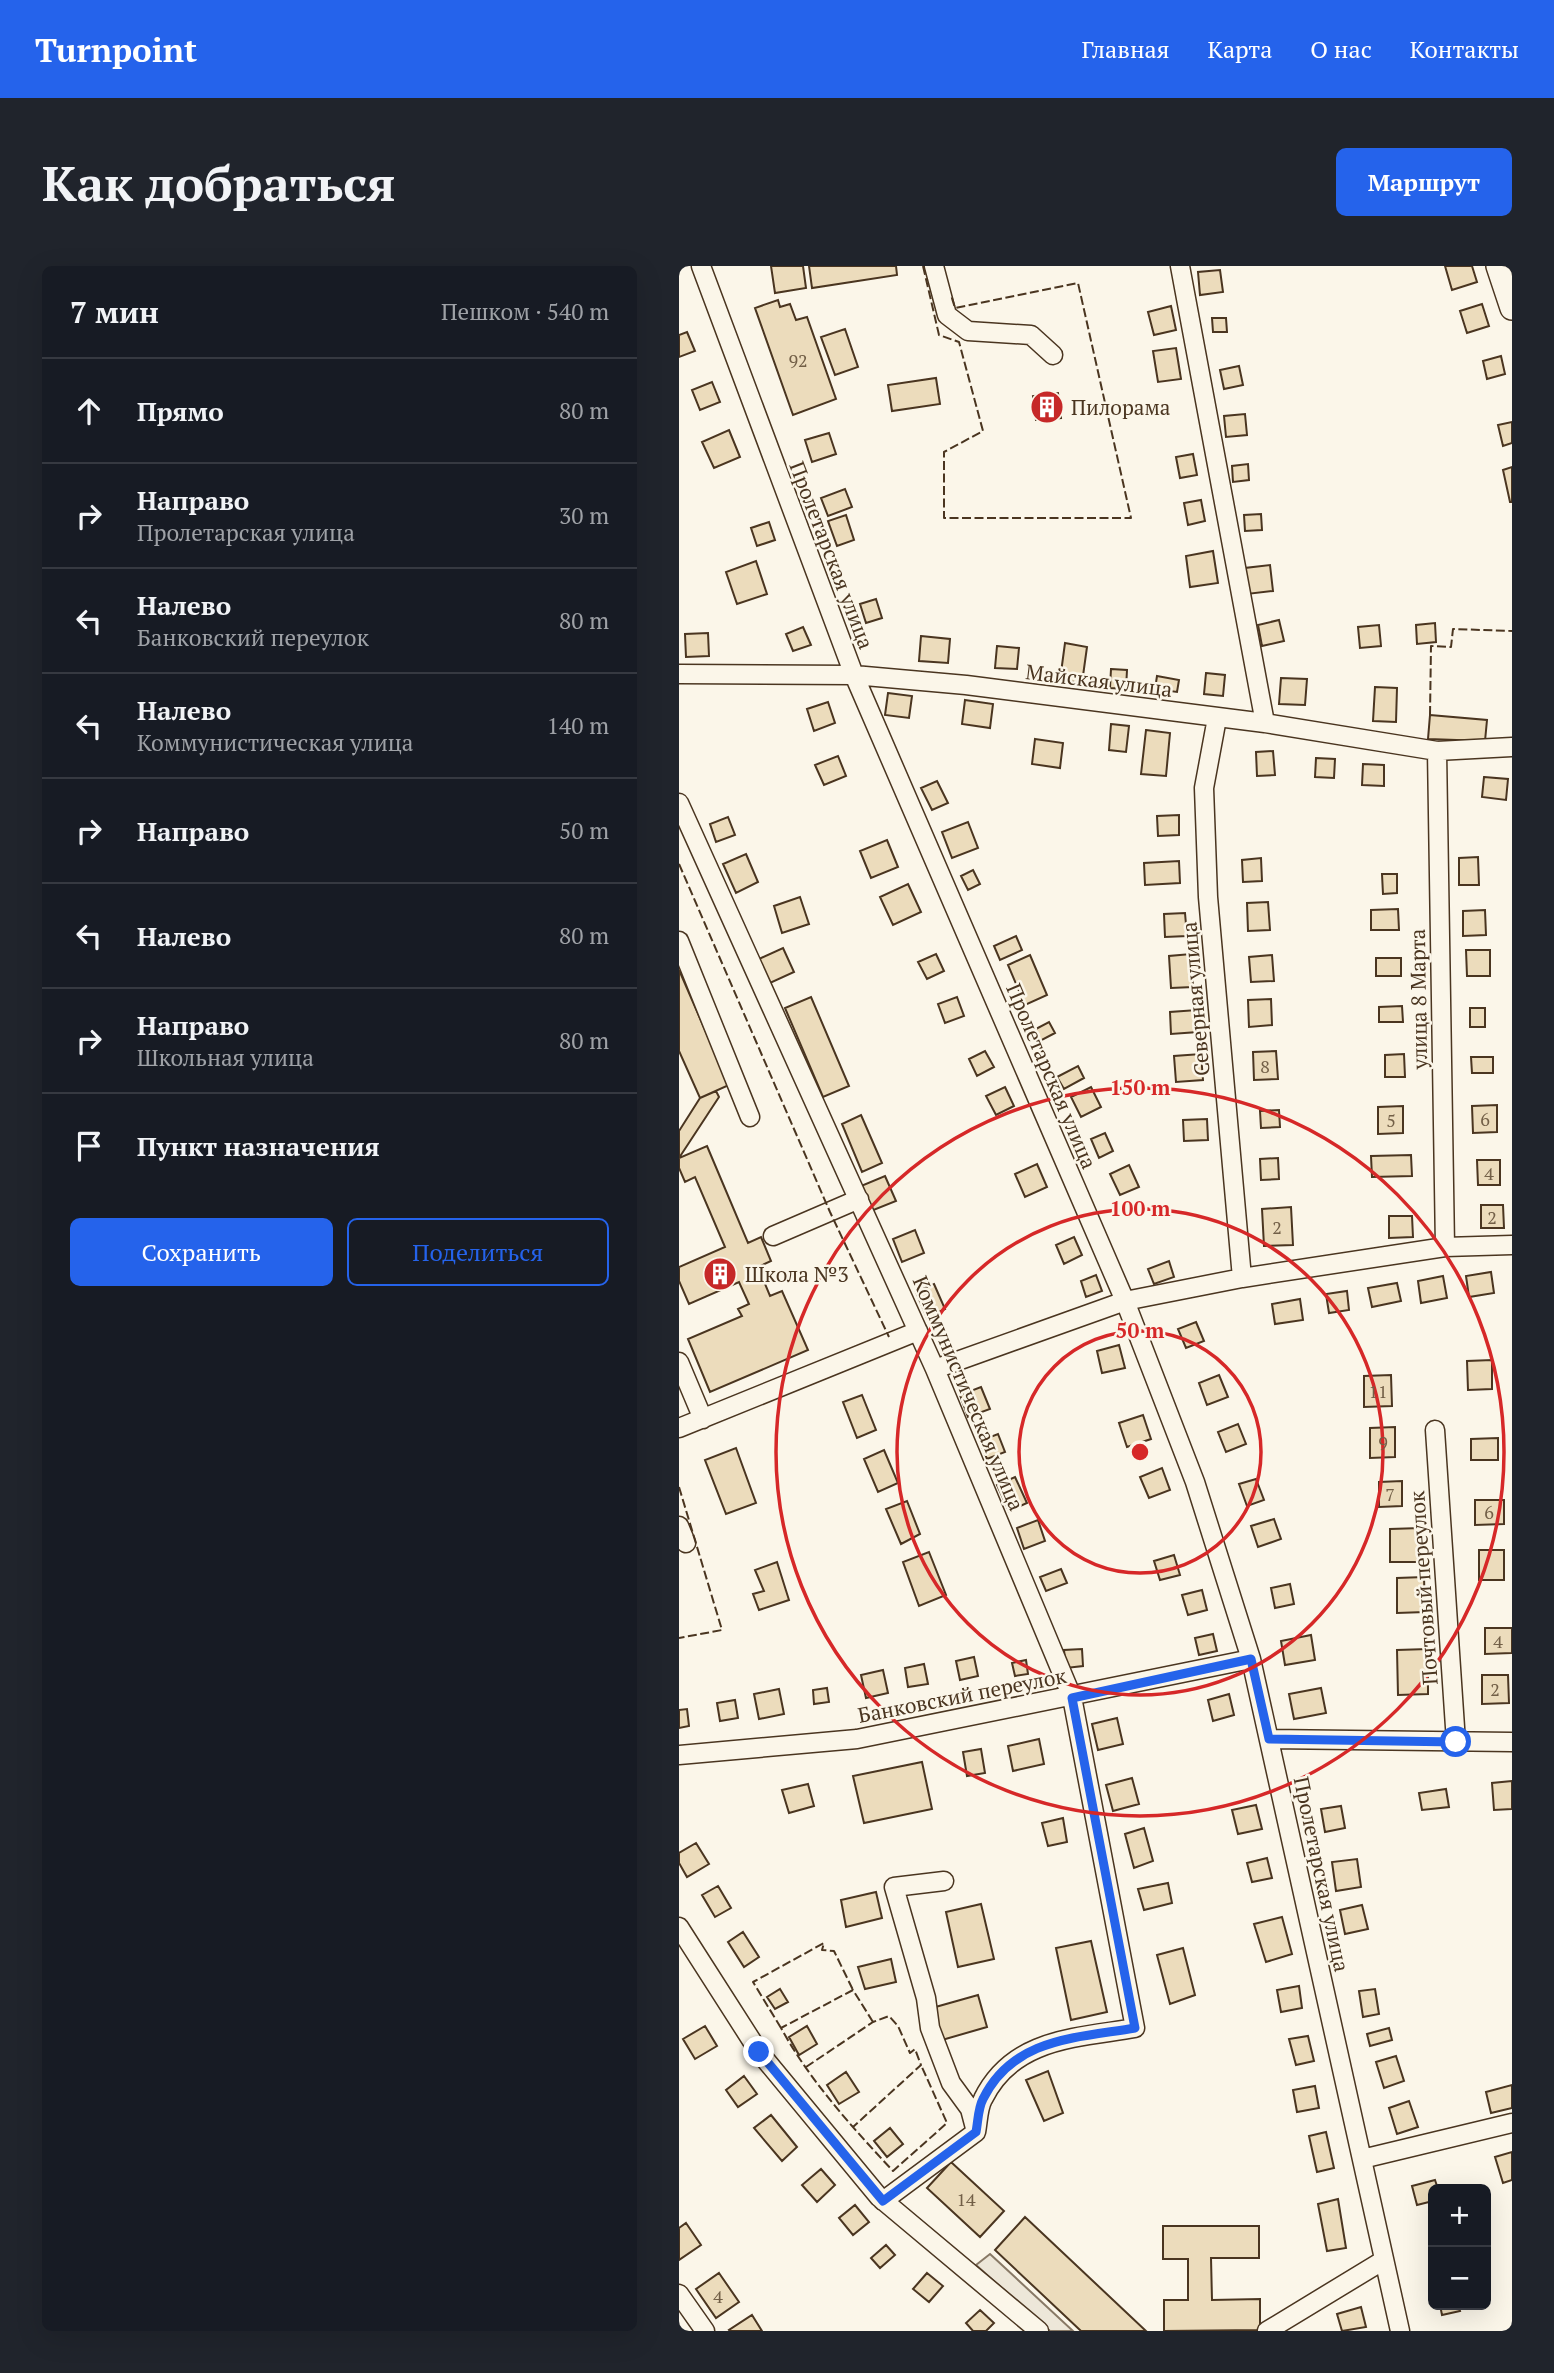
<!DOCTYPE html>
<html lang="ru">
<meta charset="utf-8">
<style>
:root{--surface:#171b24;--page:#20242c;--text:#f1f3f6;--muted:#9ea1a6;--line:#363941;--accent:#2563eb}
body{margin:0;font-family:"PT Serif",serif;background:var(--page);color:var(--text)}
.controls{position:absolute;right:21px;bottom:21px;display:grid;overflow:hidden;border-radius:10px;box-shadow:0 7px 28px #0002}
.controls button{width:63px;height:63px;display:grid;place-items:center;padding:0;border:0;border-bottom:2px solid var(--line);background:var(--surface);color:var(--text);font:35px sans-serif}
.stop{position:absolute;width:21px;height:21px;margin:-16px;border:5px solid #2563eb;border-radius:50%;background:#fff}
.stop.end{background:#2563eb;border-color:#fff;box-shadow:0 2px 7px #0008}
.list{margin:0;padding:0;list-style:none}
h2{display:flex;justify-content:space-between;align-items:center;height:91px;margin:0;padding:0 28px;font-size:30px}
h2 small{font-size:23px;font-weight:400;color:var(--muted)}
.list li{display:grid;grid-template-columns:46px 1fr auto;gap:21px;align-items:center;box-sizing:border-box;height:105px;padding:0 28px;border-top:2px solid var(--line)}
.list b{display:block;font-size:26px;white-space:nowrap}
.list p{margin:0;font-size:23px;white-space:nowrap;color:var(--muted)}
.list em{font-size:23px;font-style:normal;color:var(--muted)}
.actions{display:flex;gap:14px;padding:21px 28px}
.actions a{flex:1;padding:16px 0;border:2px solid var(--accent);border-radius:10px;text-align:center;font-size:24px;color:var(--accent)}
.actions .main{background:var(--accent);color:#fff}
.icon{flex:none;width:38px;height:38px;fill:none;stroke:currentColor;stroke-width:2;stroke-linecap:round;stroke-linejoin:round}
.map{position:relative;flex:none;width:833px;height:2065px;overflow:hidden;border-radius:10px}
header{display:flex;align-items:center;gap:42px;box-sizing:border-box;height:98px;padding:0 35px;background:var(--accent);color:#fff}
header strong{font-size:33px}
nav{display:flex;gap:38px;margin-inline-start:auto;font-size:24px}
.intro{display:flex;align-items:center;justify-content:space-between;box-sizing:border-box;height:168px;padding:0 42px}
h1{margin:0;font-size:49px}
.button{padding:18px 32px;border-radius:10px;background:var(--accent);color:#fff;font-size:24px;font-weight:700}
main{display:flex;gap:42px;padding:0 42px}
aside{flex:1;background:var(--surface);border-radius:10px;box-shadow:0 7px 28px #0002}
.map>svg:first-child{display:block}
</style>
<header>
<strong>Turnpoint</strong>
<nav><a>Главная</a><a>Карта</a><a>О нас</a><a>Контакты</a></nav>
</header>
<div class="intro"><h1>Как добраться</h1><a class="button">Маршрут</a></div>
<main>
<aside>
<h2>7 мин<small>Пешком · 540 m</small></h2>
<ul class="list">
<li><svg class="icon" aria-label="ahead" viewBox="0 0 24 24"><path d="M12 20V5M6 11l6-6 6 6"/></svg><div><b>Прямо</b></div><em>80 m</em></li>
<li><svg class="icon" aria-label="right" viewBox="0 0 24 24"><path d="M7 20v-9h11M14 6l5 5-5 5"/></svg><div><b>Направо</b><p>Пролетарская улица</p></div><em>30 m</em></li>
<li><svg class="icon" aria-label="left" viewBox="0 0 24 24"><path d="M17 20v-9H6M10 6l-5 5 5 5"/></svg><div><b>Налево</b><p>Банковский переулок</p></div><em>80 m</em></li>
<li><svg class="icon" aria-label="left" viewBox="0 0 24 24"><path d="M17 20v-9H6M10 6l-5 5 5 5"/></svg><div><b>Налево</b><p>Коммунистическая улица</p></div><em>140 m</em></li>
<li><svg class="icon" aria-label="right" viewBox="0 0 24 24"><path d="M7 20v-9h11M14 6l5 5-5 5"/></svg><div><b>Направо</b></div><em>50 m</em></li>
<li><svg class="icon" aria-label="left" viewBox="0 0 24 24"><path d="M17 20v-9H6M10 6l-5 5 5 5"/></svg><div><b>Налево</b></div><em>80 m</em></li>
<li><svg class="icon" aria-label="right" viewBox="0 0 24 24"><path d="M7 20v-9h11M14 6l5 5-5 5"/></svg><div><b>Направо</b><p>Школьная улица</p></div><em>80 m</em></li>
<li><svg class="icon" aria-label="arrive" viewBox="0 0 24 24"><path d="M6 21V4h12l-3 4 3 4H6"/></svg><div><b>Пункт назначения</b></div></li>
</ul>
<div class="actions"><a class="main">Сохранить</a><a>Поделиться</a></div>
</aside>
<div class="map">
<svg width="833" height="2065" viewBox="0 0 833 2065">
<rect width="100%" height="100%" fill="#fbf6e9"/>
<!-- parking -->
<path fill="#ede7d9" stroke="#887966" stroke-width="2" d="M311,1988L394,2065H371L297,1999Z"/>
<!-- building -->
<path fill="#ecdcbc" stroke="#4a3520" stroke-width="2" d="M92,0H124L127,22L96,27Z
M130,0H217L218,9L133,22Z
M766,0H793L798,16L773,24Z
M541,4L544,26L521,29L519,6Z
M99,34L101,41L111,38L117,54L128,51L157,133L114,149L76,42Z
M803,38L810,60L788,67L781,45Z
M492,40L497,64L475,69L469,46Z
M533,52H547L548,66H534Z
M166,63L179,101L156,109L142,71Z
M8,66L16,85L0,91V69Z
M497,82L502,113L479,116L474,85Z
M822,90L826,108L808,113L804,95Z
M560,100L564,119L545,123L541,104Z
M257,112L261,138L213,145L209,119Z
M33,116L41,136L21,144L13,124Z
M379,127L382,152L357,154L354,130Z
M566,148L568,169L547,171L545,150Z
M833,156V177L824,180L819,159Z
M50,164L61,191L35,202L23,176Z
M150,167L157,188L133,196L126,174Z
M514,188L518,209L501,212L497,191Z
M569,198L570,214L554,216L553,200Z
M833,201V236H831L824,204Z
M166,223L173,241L149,250L142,232Z
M522,234L526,255L509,259L505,237Z
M582,248L583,264L566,265L565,249Z
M167,249L175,274L158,280L149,255Z
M90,256L96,274L78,280L72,262Z
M534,285L539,317L511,321L507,290Z
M77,295L88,328L58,338L47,306Z
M591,299L594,325L568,328L566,302Z
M197,333L203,352L187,357L181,338Z
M600,354L605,375L583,380L579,359Z
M756,357L757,376L738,378L737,359Z
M700,359L702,380L681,382L679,361Z
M124,361L132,379L114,385L107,368Z
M29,367L30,390L7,391L6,368Z
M242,370L271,373L269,397L240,395Z
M386,377L408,381L403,417L381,414Z
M318,380L340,382L338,403L316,402Z
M432,403L448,404L447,423L431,422Z
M527,407L546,409L544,430L525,428Z
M478,410L500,414L498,426L476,423Z
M602,412L628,413L626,439L600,438Z
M696,421L718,422L717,456L694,455Z
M209,427L233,430L230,452L206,449Z
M286,434L314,438L311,462L283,458Z
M149,436L156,457L135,465L128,443Z
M751,449L808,454L806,475L749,473Z
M432,458L450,460L447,486L430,484Z
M467,464L491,467L487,510L462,508Z
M356,473L384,477L381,502L353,498Z
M594,485L596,509L578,510L577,486Z
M159,490L167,510L145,519L136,499Z
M637,492L656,493L655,512L636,511Z
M684,498L705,499V520L683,519Z
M805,511L829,513L827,534L803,531Z
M258,515L269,537L253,544L242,522Z
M500,549V569L479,570L478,550Z
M49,551L56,569L37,576L31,558Z
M289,556L299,582L273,592L263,566Z
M208,574L219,601L192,612L181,585Z
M67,588L79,616L57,627L44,598Z
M799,591L800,619H780V592Z
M582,592L583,615L564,616L563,594Z
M500,595L501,617L466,619L465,597Z
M294,604L301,618L289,624L282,610Z
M703,608H718V627L704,628Z
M229,618L242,646L214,659L201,631Z
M121,631L130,658L103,667L95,640Z
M589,636L591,664L569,665L568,637Z
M719,643L720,664H692V644Z
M806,644L807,669L784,670V645Z
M506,647L508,670L486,671L485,648Z
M337,670L343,684L321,694L315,680Z
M104,682L115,706L91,717L80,693Z
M787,684H811V710H788Z
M257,688L265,705L248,713L239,696Z
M512,688L514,721L492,722L490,690Z
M351,689L368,729L346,739L329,699Z
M593,689L595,715L572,716L570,691Z
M697,692H722V710H697Z
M0,704L50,819L21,832L0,785Z
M132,731L170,820L144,831L106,742Z
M278,731L285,750L266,757L259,738Z
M592,733L593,759L570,761L569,734Z
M723,740L724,756H700V741Z
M791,742H806V761H791Z
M518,744L519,766L492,768L491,746Z
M370,756L376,767L359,776L353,765Z
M306,785L315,801L298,810L290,793Z
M597,785L599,813L575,814L574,786Z
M522,788L524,814L497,816L495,790Z
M725,788L726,811H706V789Z
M792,791H814V807H793Z
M399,800L405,812L385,823L378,811Z
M326,821L335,840L317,849L307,830Z
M412,821L422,841L402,851L392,831Z
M37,825L40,831L0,892V865L21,832Z
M818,839V866L794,867L793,840Z
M724,840V867L699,868V841Z
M600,844L601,861L582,862L581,845Z
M182,849L203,897L183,906L163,858Z
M528,853L529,874L505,875L504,854Z
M426,867L434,885L420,892L412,873Z
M28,880L69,977L82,971L92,995L79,1001L91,1030L103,1025L129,1084L31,1126L9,1073L63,1050L59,1043L70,1038L60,1016L10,1038L0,1015V1001L46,981L16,911L6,916L0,902V892Z
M732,889L733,910L693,911L692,890Z
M599,892L600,913L582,914L581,893Z
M798,894H821V919H799Z
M358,898L368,921L346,931L336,908Z
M450,899L460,921L441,929L431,908Z
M206,910L217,935L192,945L182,920Z
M802,939H824L825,962H802Z
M612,941L614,979L585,980L583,943Z
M710,950H733L734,971L710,972Z
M236,964L245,987L223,996L214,973Z
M395,971L403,989L385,998L377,979Z
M490,995L495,1011L475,1018L469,1003Z
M812,1006L815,1027L790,1031L787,1010Z
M417,1009L423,1025L407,1031L402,1015Z
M764,1010L768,1032L742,1037L739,1015Z
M718,1017L722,1035L693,1041L689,1022Z
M255,1018L266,1043L248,1052L237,1026Z
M668,1025L670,1044L650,1047L647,1028Z
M621,1033L624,1054L596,1058L593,1038Z
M517,1056L525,1075L507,1082L499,1063Z
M440,1079L446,1102L423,1107L418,1085Z
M813,1094V1123L789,1124L788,1095Z
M540,1109L549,1131L528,1139L520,1117Z
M712,1109L713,1140L685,1141V1110Z
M302,1121L311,1143L289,1151L281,1129Z
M183,1129L197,1164L178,1172L164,1136Z
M464,1149L472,1173L448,1181L440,1157Z
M559,1158L567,1178L547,1186L539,1166Z
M716,1161V1191L691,1192V1162Z
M319,1168L326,1186L308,1193L301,1175Z
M819,1172V1194H792V1173Z
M57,1182L77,1237L47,1248L26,1194Z
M205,1184L219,1217L199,1226L185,1193Z
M483,1202L491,1224L470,1232L461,1211Z
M336,1211L348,1237L330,1245L318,1219Z
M577,1213L585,1234L568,1240L560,1218Z
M723,1215V1240L700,1241V1216Z
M796,1234H825V1258L796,1259Z
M228,1235L241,1268L222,1278L207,1243Z
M595,1253L602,1273L579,1281L572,1260Z
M359,1254L366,1275L345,1283L338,1262Z
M742,1262V1296H711V1263Z
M800,1284H825V1314H800Z
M250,1286L267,1329L240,1340L224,1296Z
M495,1289L501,1309L481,1314L475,1295Z
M98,1296L110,1334L80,1344L74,1328L85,1325L76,1304Z
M382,1303L388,1317L367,1325L361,1311Z
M745,1311L746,1346L718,1347V1312Z
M611,1318L615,1338L596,1342L592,1322Z
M523,1324L528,1344L509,1349L503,1329Z
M806,1362H833V1387L806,1388Z
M534,1368L538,1385L520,1389L516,1372Z
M632,1369L636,1394L606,1399L602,1375Z
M403,1383L404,1400L387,1402L385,1384Z
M749,1383V1428L719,1429L718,1384Z
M295,1391L299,1410L281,1414L277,1395Z
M347,1394L349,1408L336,1410L333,1397Z
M245,1398L249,1418L229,1421L226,1402Z
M204,1404L209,1427L187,1432L182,1409Z
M803,1409H829L830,1437L803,1438Z
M148,1422L150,1436L135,1438L134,1424Z
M642,1422L647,1447L615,1453L610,1428Z
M100,1423L105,1448L80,1453L75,1428Z
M550,1428L555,1449L534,1455L529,1434Z
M56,1434L59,1452L41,1455L38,1437Z
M8,1443L10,1460L0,1462V1444Z
M438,1452L444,1478L419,1484L413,1458Z
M360,1473L365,1498L334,1505L329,1480Z
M302,1483L306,1507L288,1510L284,1486Z
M243,1496L253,1543L185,1557L174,1510Z
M453,1512L460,1538L434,1545L427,1519Z
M833,1515V1543L815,1544L813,1517Z
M129,1518L135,1540L110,1547L103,1524Z
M767,1523L770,1541L743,1544L740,1527Z
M577,1539L583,1563L559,1568L553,1544Z
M662,1540L666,1562L646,1566L642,1543Z
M384,1552L388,1576L369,1580L363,1557Z
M465,1562L474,1595L455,1602L446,1568Z
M17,1577L30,1598L8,1611L0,1597V1587Z
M588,1592L593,1612L573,1616L568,1597Z
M678,1593L682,1621L657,1625L653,1596Z
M489,1617L493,1637L465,1644L459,1623Z
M39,1620L52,1642L36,1651L23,1629Z
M197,1626L203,1652L167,1661L162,1634Z
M302,1638L315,1693L279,1701L267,1646Z
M683,1639L689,1663L666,1668L661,1644Z
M603,1651L613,1688L587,1696L575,1658Z
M64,1666L80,1691L65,1701L49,1676Z
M412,1675L428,1746L392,1754L377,1682Z
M504,1682L516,1729L491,1738L478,1689Z
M212,1693L217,1716L186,1723L179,1701Z
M620,1720L623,1742L602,1746L598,1724Z
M101,1723L109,1736L96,1743L88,1731Z
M696,1723L700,1748L684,1751L680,1725Z
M299,1729L308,1761L263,1774L253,1742Z
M26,1760L38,1780L16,1793L4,1773Z
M128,1760L138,1778L120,1789L110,1771Z
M710,1762L713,1774L691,1780L688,1768Z
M629,1770L635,1795L617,1799L610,1773Z
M717,1790L725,1815L705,1822L697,1796Z
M369,1805L384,1847L365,1855L347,1814Z
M167,1806L180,1826L160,1838L148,1819Z
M65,1810L78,1828L59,1841L47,1824Z
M833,1819V1842L812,1847L807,1826Z
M636,1820L640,1842L618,1846L614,1824Z
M730,1835L739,1861L718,1868L710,1842Z
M92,1849L118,1881L103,1895L75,1862Z
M211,1862L224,1878L208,1891L195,1875Z
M647,1866L655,1902L638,1906L630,1870Z
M833,1886V1914L824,1917L816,1891Z
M272,1896L325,1945L301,1971L248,1922Z
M142,1903L156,1919L138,1936L123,1919Z
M756,1914L759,1923H754V1935L738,1939L733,1920Z
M659,1933L667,1982L648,1985L639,1938Z
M176,1939L190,1956L174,1969L160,1952Z
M346,1951L467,2065H402L316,1984Z
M7,1957L22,1979L0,1994V1962Z
M484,1960H580V1992H532L533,2034L581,2033V2064L485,2065V2034H509V1993H484Z
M207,1979L216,1989L201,2002L192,1992Z
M40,2007L60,2036L37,2052L17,2023Z
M248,2007L264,2020L250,2036L234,2023Z
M761,2039H779L781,2045L763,2049Z
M682,2041L687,2061L663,2065L658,2048Z
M301,2044L315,2057L307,2065H294L287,2057Z
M73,2049L83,2065H51L50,2064Z"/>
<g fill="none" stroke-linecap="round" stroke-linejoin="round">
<defs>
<path id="minor" d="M22,0L175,409L446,1035L516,1216L572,1393L721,2065
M255,0L268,49L289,65L352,69L374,89
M501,0L586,457
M0,408L175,409L287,419L586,457L758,485L833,481
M538,452L525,522L529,631L563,1012
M758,485L766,981
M0,537L256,1103L393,1431L456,1762C397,1772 334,1772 304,1833C299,1842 299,1856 297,1866L204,1935
M0,675L71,851
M94,970L180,933
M0,1096L24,1153
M256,1103L446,1035L563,1012L766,981L833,979
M0,1162L239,1065
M756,1164L777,1476
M0,1260L7,1277
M590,1473L833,1476
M0,1489L178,1473L572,1393
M265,1615L215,1621L247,1732L251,1762L272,1817L291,1843L296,1862
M0,1661L80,1786L200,1931L360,2065
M683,1893L833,1857
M0,2028L26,2065
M588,2065L705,1994"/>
<path id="major" d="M819,0L833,42"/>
</defs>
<!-- minor casing -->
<use href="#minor" stroke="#4a3520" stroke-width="21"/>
<!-- major casing -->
<use href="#major" stroke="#4a3520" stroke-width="26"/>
<!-- minor -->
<use href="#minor" stroke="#fbf6e9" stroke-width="18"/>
<!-- major -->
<use href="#major" stroke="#fbf6e9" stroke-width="23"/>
<!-- fence -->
<path stroke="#4a3520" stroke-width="2" stroke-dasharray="9 3.5" stroke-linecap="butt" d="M244,0L260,69L280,76L304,165L265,186V252H452L399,17L276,42L272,29
M751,449L752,380L772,381L774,363L833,365
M0,598L151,946L210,1071
M0,1221L43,1364L0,1372
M194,1756L174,1724L102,1762C131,1815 173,1861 214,1905L268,1857L242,1799
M102,1762L74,1716L145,1677L143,1684L155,1685L174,1724
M127,1801L194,1756L210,1750L219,1760L231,1787L236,1783L242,1799L174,1861"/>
</g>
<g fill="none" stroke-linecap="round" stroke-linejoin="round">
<!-- route -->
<path stroke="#2563eb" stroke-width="9" d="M80,1786L204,1935L297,1866C299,1856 299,1842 304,1833C334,1772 397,1772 456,1762L393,1432L572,1393L590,1473L777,1476"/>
</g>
<!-- distance rings -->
<g fill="none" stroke="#d62828" stroke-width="3.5">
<circle cx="461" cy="1186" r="121"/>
<circle cx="461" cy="1186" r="243"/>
<circle cx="461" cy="1186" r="364"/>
</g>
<!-- icons -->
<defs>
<symbol id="building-disc" viewBox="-11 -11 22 22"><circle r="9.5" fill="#c62828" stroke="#fbf6e9"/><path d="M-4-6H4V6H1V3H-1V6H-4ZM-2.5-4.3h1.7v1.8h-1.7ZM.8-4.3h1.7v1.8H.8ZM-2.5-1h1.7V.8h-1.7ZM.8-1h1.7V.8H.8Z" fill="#fff"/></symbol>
</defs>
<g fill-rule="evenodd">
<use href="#building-disc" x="349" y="122" width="38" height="38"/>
<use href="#building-disc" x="22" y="989" width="38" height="38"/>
</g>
<g text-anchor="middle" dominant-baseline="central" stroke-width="5" stroke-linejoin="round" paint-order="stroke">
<!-- number labels -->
<g font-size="18" fill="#725f47">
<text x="119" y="94">92</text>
<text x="586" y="800">8</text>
<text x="806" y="853">6</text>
<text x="712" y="854">5</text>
<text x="810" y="907">4</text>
<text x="813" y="951">2</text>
<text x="598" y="961">2</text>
<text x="699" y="1125">11</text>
<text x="704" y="1176">9</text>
<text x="711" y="1228">7</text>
<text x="810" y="1246">6</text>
<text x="819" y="1375">4</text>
<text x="816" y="1423">2</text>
<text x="287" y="1933">14</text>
<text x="39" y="2030">4</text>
</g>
<!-- poi labels -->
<g font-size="21" fill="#4a3520" stroke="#fbf6e9" text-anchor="start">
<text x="392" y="141">Пилорама</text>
<text x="66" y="1008">Школа №3</text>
</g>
<!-- street labels -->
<g font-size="21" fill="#4a3520" stroke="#fbf6e9">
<text transform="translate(153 289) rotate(69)">Пролетарская улица</text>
<text transform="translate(420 414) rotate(7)">Майская улица</text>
<text transform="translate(516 733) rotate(-95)">Северная улица</text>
<text transform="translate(739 733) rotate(-91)">улица 8 Марта</text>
<text transform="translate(373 810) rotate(67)">Пролетарская улица</text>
<text transform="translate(290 1127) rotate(67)">Коммунистическая улица</text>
<text transform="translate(744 1322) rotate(-94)">Почтовый переулок</text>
<text transform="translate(283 1429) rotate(-11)">Банковский переулок</text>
<text transform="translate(643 1608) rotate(78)">Пролетарская улица</text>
</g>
</g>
<circle cx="461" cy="1186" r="10" fill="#d62828" stroke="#fbf6e9" stroke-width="3.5"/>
<g font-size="21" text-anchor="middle" font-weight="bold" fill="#d62828" stroke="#fbf6e9" stroke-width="5" stroke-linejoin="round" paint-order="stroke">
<text x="461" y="829">150 m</text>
<text x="461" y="950">100 m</text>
<text x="461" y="1072">50 m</text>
</g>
</svg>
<div class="controls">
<button>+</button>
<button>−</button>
</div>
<div class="stop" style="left:777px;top:1476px"></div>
<div class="stop end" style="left:80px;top:1786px"></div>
</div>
</main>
